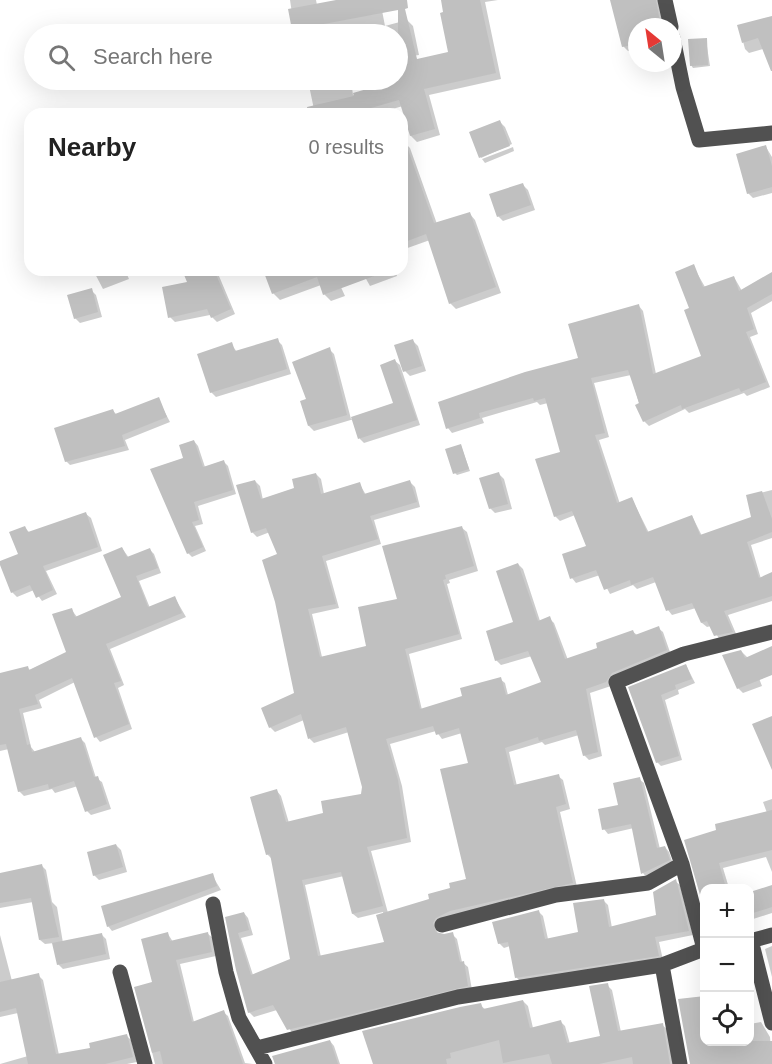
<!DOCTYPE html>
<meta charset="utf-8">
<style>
:root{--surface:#fff;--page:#f2f2f2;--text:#222;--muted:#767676;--line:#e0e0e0}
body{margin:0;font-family:Helvetica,sans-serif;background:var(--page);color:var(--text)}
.controls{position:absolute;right:18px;bottom:18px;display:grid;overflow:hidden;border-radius:12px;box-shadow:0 6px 24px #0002}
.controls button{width:54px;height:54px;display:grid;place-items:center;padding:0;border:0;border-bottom:2px solid var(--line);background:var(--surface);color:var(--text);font:30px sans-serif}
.compass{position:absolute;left:628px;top:18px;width:54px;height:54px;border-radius:50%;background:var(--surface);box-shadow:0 6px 24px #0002;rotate:330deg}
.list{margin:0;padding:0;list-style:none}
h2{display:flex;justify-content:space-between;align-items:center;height:78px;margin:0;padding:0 24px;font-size:26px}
h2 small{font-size:20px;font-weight:400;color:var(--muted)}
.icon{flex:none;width:33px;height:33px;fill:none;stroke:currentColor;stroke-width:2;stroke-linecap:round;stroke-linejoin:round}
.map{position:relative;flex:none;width:772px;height:1064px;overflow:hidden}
.search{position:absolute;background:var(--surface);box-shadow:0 6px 24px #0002;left:24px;top:24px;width:384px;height:66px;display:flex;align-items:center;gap:15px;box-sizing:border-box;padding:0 21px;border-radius:33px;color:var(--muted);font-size:22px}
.panel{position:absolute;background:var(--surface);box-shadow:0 6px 24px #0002;left:24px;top:108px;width:384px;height:168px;border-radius:18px}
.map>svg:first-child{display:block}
</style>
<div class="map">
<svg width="772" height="1064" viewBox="0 0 772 1064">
<rect width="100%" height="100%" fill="#fff"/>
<!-- shadow -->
<path fill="#0003" fill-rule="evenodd" d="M290,0H316L317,5L343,0H380L385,26L407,20L413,26L419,55L398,58V34H295Z
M443,0H498L485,2L501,79L429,95L440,135L417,142L411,136L403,106L375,114H315L308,81L305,80H351L353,95L477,59L445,14Z
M612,0H660L665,27H637V50L628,51L623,46Z
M772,17V37L763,49L749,53L745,49L739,26Z
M706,40L710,66L693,68L691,65Z
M500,122L505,127L512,144L481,158L471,133Z
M404,142L410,148L437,224L470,214L475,220L501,293L456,309L450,303L430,240L402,250V143Z
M513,147L514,151L485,163L482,159Z
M766,147L772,157V193L753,198L748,193Z
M523,185L528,190L535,210L503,221L498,216Z
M693,266L705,287L734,277L742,291L772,274V301L751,313L758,334L750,337L770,387L747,396L744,393L689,413L685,409L649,426L644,421L631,375L594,383L609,437L599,440L620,504L632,499L649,533L692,516L702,536L753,518L748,496L772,490V538L751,545L761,579L772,574V601L728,615L737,636L720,640L711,626L707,627L702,623L696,608L672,615L668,610L656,582L637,589L633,585L610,594L600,575L576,583L572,578L588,546L575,515L560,521L555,516L562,453L548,403L540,405L537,402L482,418L484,423L452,433L448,428L580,360L639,306L643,311L656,374L703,356L691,309Z
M93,270H125L129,279L103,289Z
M183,270L214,271L219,276L235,314L217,322L210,315L175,322L170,317L189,283Z
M265,270H333L345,296L331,301L324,294L321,285L280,300L273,293Z
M361,270H395L397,276L370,286Z
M91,290L96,295L102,317L80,323L75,318Z
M277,340L282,345L291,374L216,397L211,392L231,344L237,352Z
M413,341L418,346L426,371L410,376L405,371Z
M329,349L334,354L351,419L395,404V361L400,365L420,425L364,443L360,439L354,419L314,431L309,426L308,400Z
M158,399L170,422L125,440L129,450L70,465L66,461L113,411L117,415Z
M194,441L198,446L205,467L224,462L228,466L236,494L198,506L203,524L195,526L206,551L192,557L188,553L185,459Z
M461,446L470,471L457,475L455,473Z
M316,474L321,479L324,494L359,483L366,495L410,482L415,487L420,507L374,520L381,544L326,561L339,608L312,614L322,657L368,647L399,600L462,528L467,532L478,571L449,580L450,583L447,584L462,639L409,654L422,710L464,697L500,679L505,683L508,695L543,683L532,656L501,665L496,660L515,623L518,564L523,569L540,621L549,618L554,623L568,660L599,649L632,631L637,635L658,628L663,632L671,655L611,686L590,693L602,756L589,760L584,755L579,735L545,745L542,742L509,752L517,786L558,776L563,780L570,809L560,812L577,887L439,923L437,934H452L457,939L462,962L468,967L472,990L293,1034L277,1010L254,1017L249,1012L227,918L244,913L248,918L253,935L241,938L253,975L292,960L272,859L267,854L277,791L281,796L289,823L325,814L363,796V787L349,732L314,743L310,739L304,720L275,732L270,727L296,693L278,555L270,532L257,537L252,532L255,481L260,486L263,500L296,489ZM436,731L442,739L462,733L470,764L468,880L431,900L388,913L371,851L411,842L402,786L390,744ZM344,876L353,914L358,918L383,912L386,943L321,957L305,885Z
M499,474L504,479L512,509L495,513L490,508Z
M86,514L91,518L102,551L46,571L57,594L42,601L34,590L17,597L12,592L25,528L30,533Z
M122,548L129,558L150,550L154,554L161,573L139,581L150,608L175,598L186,617L110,649L124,685L118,688L132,729L100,742L96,737L75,682L39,700L42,708L23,713L31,747L35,752L80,738L85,743L96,778L102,782L111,809L91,815L87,811L78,786L55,793L52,789L24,796L19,791L9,749L0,751V674L27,667L30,670L68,652L71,609L77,617L123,598Z
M741,651L753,663L762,686L743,693L738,688Z
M686,665L695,683L678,690L679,694L665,700L682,760L661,766L657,762L630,688Z
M639,779L644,783L660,849L665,847L669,852L673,864L647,878L643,873L634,828L608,834L604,829Z
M772,799V872L766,857L723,868L729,888H704L686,841L767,813L763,802Z
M116,845L121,850L127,872L99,880L94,875Z
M42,866L46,870L52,902L57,907L63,943L101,934L106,939L110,959L63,969L58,964L54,943L45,944L40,940L33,902L0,908V874Z
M212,875L221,890L112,931L108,926Z
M675,881L680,885L693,935L659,942L663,960L521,982L516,977L510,946L504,948L499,943L538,911L543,916L548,939L580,933L603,900L608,905L612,928L658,916Z
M772,887V913L750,920V894Z
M168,934L173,942L208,934L213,938L216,956L180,964L194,1022L223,1012L228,1016L245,1063L253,1064H155L136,988L153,983Z
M0,935L12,981L38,975L43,980L59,1055L92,1049L126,1035L131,1040L137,1062L127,1064H0L28,1056L18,1013L0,1017Z
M772,946V977L765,949Z
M607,985L612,990L621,1032L662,1025L667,1029L673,1064H375L480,1005L486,1010L523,1001L528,1006L533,1028L560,1021L565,1026L570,1044L602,1037Z
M761,1022L770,1037L772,1064H691L704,1042H750V1024Z
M330,1041L334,1046L340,1064H275L274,1058Z"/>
<!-- building -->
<path fill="#c0c0c0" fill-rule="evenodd" d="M336,0H407L408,8L405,9L417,59L448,52L440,13L443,12L441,0H480L496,73L424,89L435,129L410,136L399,100L350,114H308L307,107L354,96L353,93L398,80V10L292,30L288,9Z
M610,0H656L661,27H637V44L622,47Z
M772,16V71H771L758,38L742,43L737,25Z
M707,38L708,65L690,66L688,39Z
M500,120L510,146L479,158L469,132Z
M402,141H405L434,223L470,212L496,287L449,304L426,234L402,243Z
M766,145L772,166V187L747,194L736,154Z
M523,183L531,205L497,217L489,194Z
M694,264L703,287L734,276L739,291L772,272V294L747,308L754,329L746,332L766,382L741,392L739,388L682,409L681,405L643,422L635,405L639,403L628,370L591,378L605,433L595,435L617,503L632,497L647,532L692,515L700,535L751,517L746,495L762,491L772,519V532L747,542L759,578L772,572V596L724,611L733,632L714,636L707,621L701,623L692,603L666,611L653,577L631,585L630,580L604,590L596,570L570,579L562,554L586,546L572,511L554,517L535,459L560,452L545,398L534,401L533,398L479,413L480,418L446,429L438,402L525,372L578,358L568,324L639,304L653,374L701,356L684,310L689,308L675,272Z
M182,270H214L231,309L211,318L207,309L168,318L162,287L187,282Z
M263,270H385V272L323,295L317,277L272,294Z
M92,288L98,312L74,319L67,295Z
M278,338L287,369L210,393L197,354L232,342L235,351Z
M413,339L422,366L403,372L394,345Z
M330,347L347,415L308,426L300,401L306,399L292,362Z
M395,359L417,420L358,439L351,417L393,403L380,365Z
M159,397L167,417L122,435L125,446L65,462L54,428L113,409L115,414Z
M194,440L203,467L224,460L233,490L194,502L199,520L192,522L203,547L187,554L150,469L183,458L179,445Z
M461,444L469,469L453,474L445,449Z
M499,472L508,504L489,509L479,478Z
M316,473L321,494L360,482L364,494L410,480L417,502L370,516L378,539L322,556L336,604L308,609L320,657L366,646L358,607L397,599L382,546L462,526L474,566L445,575L446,579L443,580L459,634L405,649L420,709L462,696L460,688L501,677L506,695L541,682L528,651L495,661L486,631L513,622L496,571L518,563L538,621L550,616L565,659L597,648L596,643L633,630L635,635L659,626L667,650L612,673L606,682L586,689L598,752L583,756L576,730L539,741L538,737L505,748L514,785L559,774L566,804L556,807L573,883L450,911L436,918L433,923L436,932L444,934L453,932L460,962L464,961L468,986L287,1030L273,1005L248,1013L236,970L225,917L244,912L249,930L238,933L251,975L290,959L270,854L266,855L250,797L277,789L286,822L323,813L321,801L361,794L362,787L346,727L308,739L301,714L269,728L261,708L294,693L275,602L262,560L277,554L266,528L251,533L236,485L255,480L261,499L294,488L292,479ZM433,726L436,735L459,728L468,763L440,769L466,879L449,883L450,888L428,894L429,899L376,915L384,942L318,956L302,880L341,872L352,914L383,906L367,847L407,838L398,780L386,739Z
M86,512L98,547L43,566L53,590L36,598L30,585L11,593L0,565V561L18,554L9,532L25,526L28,532Z
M122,547L127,557L150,548L158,568L136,576L148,607L175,596L182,613L106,644L121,681L114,683L129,724L94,738L72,678L35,695L38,704L19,709L27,745L30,744L32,752L81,737L94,777L98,776L107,804L85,812L74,781L49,789L48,784L18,792L6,744L0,745V673L28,666L29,670L66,652L52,614L72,608L75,617L121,597L103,555Z
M772,646V675L737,689L722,655L741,650L745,658Z
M686,664L692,679L675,685L676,689L661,695L679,756L656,763L628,687Z
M772,716V770L752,724Z
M640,777L657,848L665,846L670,860L641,874L631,824L602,830L598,809L618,805L613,783Z
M772,810V850L719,863L726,888H705V912L684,840L716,830L715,824Z
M116,844L123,867L93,876L87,852Z
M42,864L59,937L39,940L31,898L0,903V873Z
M213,873L217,886L107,927L101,906Z
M676,879L689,931L655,937L659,956L515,978L508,942L498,944L492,922L539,910L545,939L578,932L573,903L604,899L609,927L656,915L653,892Z
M772,885V907L750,914V892Z
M168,932L170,941L208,932L212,952L176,960L192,1022L224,1010L243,1064H163L160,1051L152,1053L134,987L152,982L141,939Z
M102,933L106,954L57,965L52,943Z
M39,973L56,1054L90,1048L89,1043L127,1034L133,1057L105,1064H28L16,1008L0,1012V982Z
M608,983L618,1031L663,1023L670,1064H633L632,1057L599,1064H552L549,1054L503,1063L499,1040L450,1053L451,1058L446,1059L447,1064H373L362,1031L460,1007L481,1003L483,1009L523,1000L530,1028L561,1020L567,1043L600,1036L589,986Z
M705,996V1041H772V1064H690L678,999Z
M330,1040L338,1064H275L272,1056Z"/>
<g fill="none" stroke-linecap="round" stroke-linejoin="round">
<!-- minor -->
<path stroke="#515151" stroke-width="15" d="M665,0L671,27
M673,38L683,87L699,140L772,133
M213,904L226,972L239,1018L265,1064
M442,925L556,895L648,883L682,864
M751,940L772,1023
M750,941L772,935
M704,949L682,864L616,682L684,654L772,632
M662,965L680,1064
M120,972L145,1064
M257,1048L458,997L662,965L704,949"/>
</g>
</svg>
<div class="controls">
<button>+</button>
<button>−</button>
<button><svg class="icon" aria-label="locate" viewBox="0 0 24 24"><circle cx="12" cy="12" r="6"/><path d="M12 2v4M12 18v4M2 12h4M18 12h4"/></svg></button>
</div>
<svg class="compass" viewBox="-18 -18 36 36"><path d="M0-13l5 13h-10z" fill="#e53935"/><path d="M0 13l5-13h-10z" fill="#767676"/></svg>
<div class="search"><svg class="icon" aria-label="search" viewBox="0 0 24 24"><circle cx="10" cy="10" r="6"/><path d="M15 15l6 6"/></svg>Search here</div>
<section class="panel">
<h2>Nearby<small>0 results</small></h2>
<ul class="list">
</ul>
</section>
</div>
